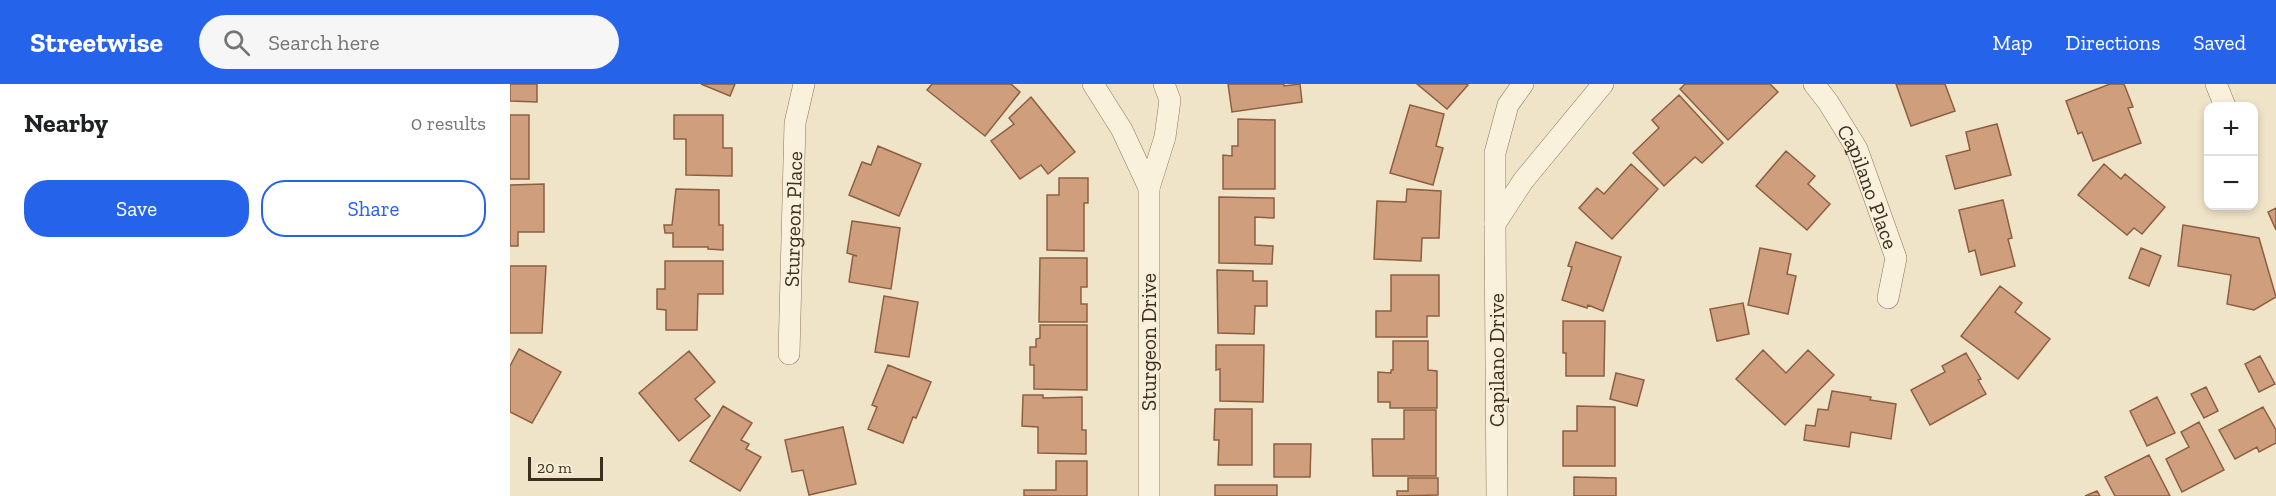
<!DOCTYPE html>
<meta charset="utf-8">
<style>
:root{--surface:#fff;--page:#f6f6f6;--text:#202124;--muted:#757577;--line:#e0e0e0;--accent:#2563eb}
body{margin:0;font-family:"Zilla Slab",serif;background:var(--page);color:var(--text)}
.controls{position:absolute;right:18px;top:18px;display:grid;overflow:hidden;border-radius:12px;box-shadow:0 3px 9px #0003}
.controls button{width:54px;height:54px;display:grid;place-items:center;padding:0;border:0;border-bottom:2px solid var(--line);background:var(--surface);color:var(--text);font:30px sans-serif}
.scale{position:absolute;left:18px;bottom:15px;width:75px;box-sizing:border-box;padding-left:6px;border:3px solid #3d2e20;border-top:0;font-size:16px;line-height:21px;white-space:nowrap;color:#3d2e20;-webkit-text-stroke:4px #f7eed8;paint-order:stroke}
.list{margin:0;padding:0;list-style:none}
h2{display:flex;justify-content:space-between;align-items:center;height:78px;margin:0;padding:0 24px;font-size:26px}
h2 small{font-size:20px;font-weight:400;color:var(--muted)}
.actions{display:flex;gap:12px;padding:18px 24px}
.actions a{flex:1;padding:14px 0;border:2px solid var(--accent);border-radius:24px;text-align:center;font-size:21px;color:var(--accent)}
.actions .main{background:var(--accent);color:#fff}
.icon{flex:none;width:33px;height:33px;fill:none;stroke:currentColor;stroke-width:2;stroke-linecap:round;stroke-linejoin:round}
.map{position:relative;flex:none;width:1766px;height:412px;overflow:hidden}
header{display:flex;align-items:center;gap:36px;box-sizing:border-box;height:84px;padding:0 30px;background:var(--accent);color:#fff}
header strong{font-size:28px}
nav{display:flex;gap:33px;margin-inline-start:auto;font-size:21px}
.search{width:420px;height:54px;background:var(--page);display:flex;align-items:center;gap:15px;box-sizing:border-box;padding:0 21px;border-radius:33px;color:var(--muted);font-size:22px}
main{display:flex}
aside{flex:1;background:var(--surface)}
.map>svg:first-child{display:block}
</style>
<header>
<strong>Streetwise</strong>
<div class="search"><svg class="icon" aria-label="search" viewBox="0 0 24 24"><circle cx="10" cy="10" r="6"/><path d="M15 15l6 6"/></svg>Search here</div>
<nav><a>Map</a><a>Directions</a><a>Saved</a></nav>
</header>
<main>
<aside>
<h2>Nearby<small>0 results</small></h2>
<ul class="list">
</ul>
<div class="actions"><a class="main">Save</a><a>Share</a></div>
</aside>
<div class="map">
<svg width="1766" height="412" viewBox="0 0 1766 412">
<rect width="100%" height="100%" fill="#f0e4c8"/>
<!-- building -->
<path fill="#cf9f7d" stroke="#8d5f41" stroke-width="1.5" d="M0,0H27V18L0,17Z
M191,0H225L220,12Z
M422,0H501L510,8L475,52L417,6Z
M718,0H774V2L790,0L792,18L722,28Z
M907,0H956L958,1L937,25Z
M1175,0H1260L1268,8L1218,56L1170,5Z
M1386,0H1435L1445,27L1401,42Z
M1600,0H1614L1623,23L1618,24L1631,59L1583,77L1572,48L1568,50L1556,17Z
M1169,11L1213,59L1192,79L1185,73L1154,102L1123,69L1149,44L1142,36Z
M521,13L565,68L538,90L531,81L510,95L481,57L504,40L499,34Z
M900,21L934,30L926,62L933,64L923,101L880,89Z
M0,31H19V95H0Z
M164,31H213V64H222V92L176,91V55H164Z
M728,35L765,36V105H713V71L722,72V62H728Z
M1487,40L1501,91L1445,105L1436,72L1460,66L1456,48Z
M368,62L411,80L389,132L339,111L352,78L361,81Z
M1276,67L1305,92L1298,100L1320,120L1297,146L1246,102Z
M1121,80L1148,105L1102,155L1069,124L1087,104L1094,110Z
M1594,80L1611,95L1615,90L1655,123L1632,150L1624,144L1617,151L1568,111Z
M549,94H578V119H574V167L537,166V111H549Z
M34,100V148H8V162H0V101Z
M166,105L209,106V141H213V166L198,165V163H163V149H155L154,141H162Z
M897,105L931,107L929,154H912L911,177L864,175L867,117L896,118Z
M709,113L764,114V134L745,133V161L763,162L762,180L709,179Z
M1493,116L1502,154L1498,155L1505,182L1471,191L1465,166L1459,168L1449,126Z
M1766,124V146L1758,128Z
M342,137L390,144L381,205L339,198L343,171L347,172L337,169Z
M1673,141L1749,154L1766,213L1744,226L1717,220L1721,191L1668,182Z
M1066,158L1111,173L1093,227L1078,221L1077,224L1052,216L1062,183L1058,182Z
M1250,164L1281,170L1277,190L1286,192L1278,230L1238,221Z
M1631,164L1651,172L1639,202L1619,194Z
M530,174H577V203H571V220H577V238H529Z
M155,177H213V210H188L187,246H156V226L147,225V205H155Z
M0,182H36L32,249H0Z
M707,186L743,187V197H757V222H745L744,250L708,249Z
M881,191H929V232H917V253H866V227H881Z
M1490,202L1512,219L1505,228L1540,255L1508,295L1451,252Z
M374,212L408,218L399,273L365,268Z
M1233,219L1239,250L1207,257L1200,225Z
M1053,237H1095L1094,292H1056V269H1053Z
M530,241H577V306L524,305V281H520V263H526V255L530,254Z
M883,257H918V286L927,287V324H880V318H868V288L881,289V286H883Z
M706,261H754L753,318L710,317V285L706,286Z
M9,265L51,288L22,339L0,328V282Z
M1253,266L1276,289L1298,266L1324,291L1275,341L1226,295Z
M179,267L205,298L185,315L200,332L169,357L129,309Z
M1456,269L1471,295L1468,296L1476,310L1420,341L1401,306L1435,288L1432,282Z
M1750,272L1765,300L1749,308L1735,280Z
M378,281L421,298L406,334L403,333L393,359L358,345L367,323L362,321Z
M1106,289L1134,296L1127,322L1100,315Z
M1696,303L1708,327L1694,334L1681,310Z
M1322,307L1361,313L1360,316L1386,320L1381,355L1341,348L1339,363L1294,356L1296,341L1305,342L1308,325L1318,326Z
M513,311H533V314L572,313V346H576V370L528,369V343L512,342Z
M1647,313L1665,349L1637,362L1620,327Z
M213,322L242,339L231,356L239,360L236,365L251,373L230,407L180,377Z
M1067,322L1105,323V382H1053V347H1067Z
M1753,323L1766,346V359L1749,368L1747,363L1725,375L1709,346Z
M705,325H742V381H708L709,356H704Z
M894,326H926V392H863L862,355H894Z
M1689,338L1714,386L1672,408L1656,375L1679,363L1671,348Z
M333,343L346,400L299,411L293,386L282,388L275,356Z
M764,360H801L800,393H764Z
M1639,371L1660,412H1605L1595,393Z
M546,377H577V412H514V406H546Z
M1064,393L1106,394V412H1064Z
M898,394H928V411L887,412V407H898Z
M705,401H767V412H705Z
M1587,407L1590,412H1575Z"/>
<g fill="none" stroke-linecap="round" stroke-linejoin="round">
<defs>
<g id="minor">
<path d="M583,0L612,46L639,104V412"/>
<path id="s1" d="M1304,0L1318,18L1347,65L1386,174L1378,214"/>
<path d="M1706,0L1715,22"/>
<path d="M639,104L655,53L660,16L654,0"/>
<path d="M985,140V69L998,21L1013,0"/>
<path id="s2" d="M279,270L285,39L294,0"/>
<path d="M987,412L985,140L1013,97L1093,0"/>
</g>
</defs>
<!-- minor casing -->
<use href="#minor" stroke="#8d765c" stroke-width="22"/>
<!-- minor -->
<use href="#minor" stroke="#faf1dc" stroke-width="21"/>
</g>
<g text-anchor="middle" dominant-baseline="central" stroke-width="4.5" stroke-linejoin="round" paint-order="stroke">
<!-- street labels -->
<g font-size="21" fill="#3d2e20" stroke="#f7eed8">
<text stroke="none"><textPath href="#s1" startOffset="117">Capilano Place</textPath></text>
<text stroke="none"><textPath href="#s2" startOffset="135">Sturgeon Place</textPath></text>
<text transform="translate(638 258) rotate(-90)">Sturgeon Drive</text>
<text transform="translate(986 276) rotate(-90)">Capilano Drive</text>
</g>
</g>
</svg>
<div class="controls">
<button>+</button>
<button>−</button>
</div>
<div class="scale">20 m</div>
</div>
</main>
